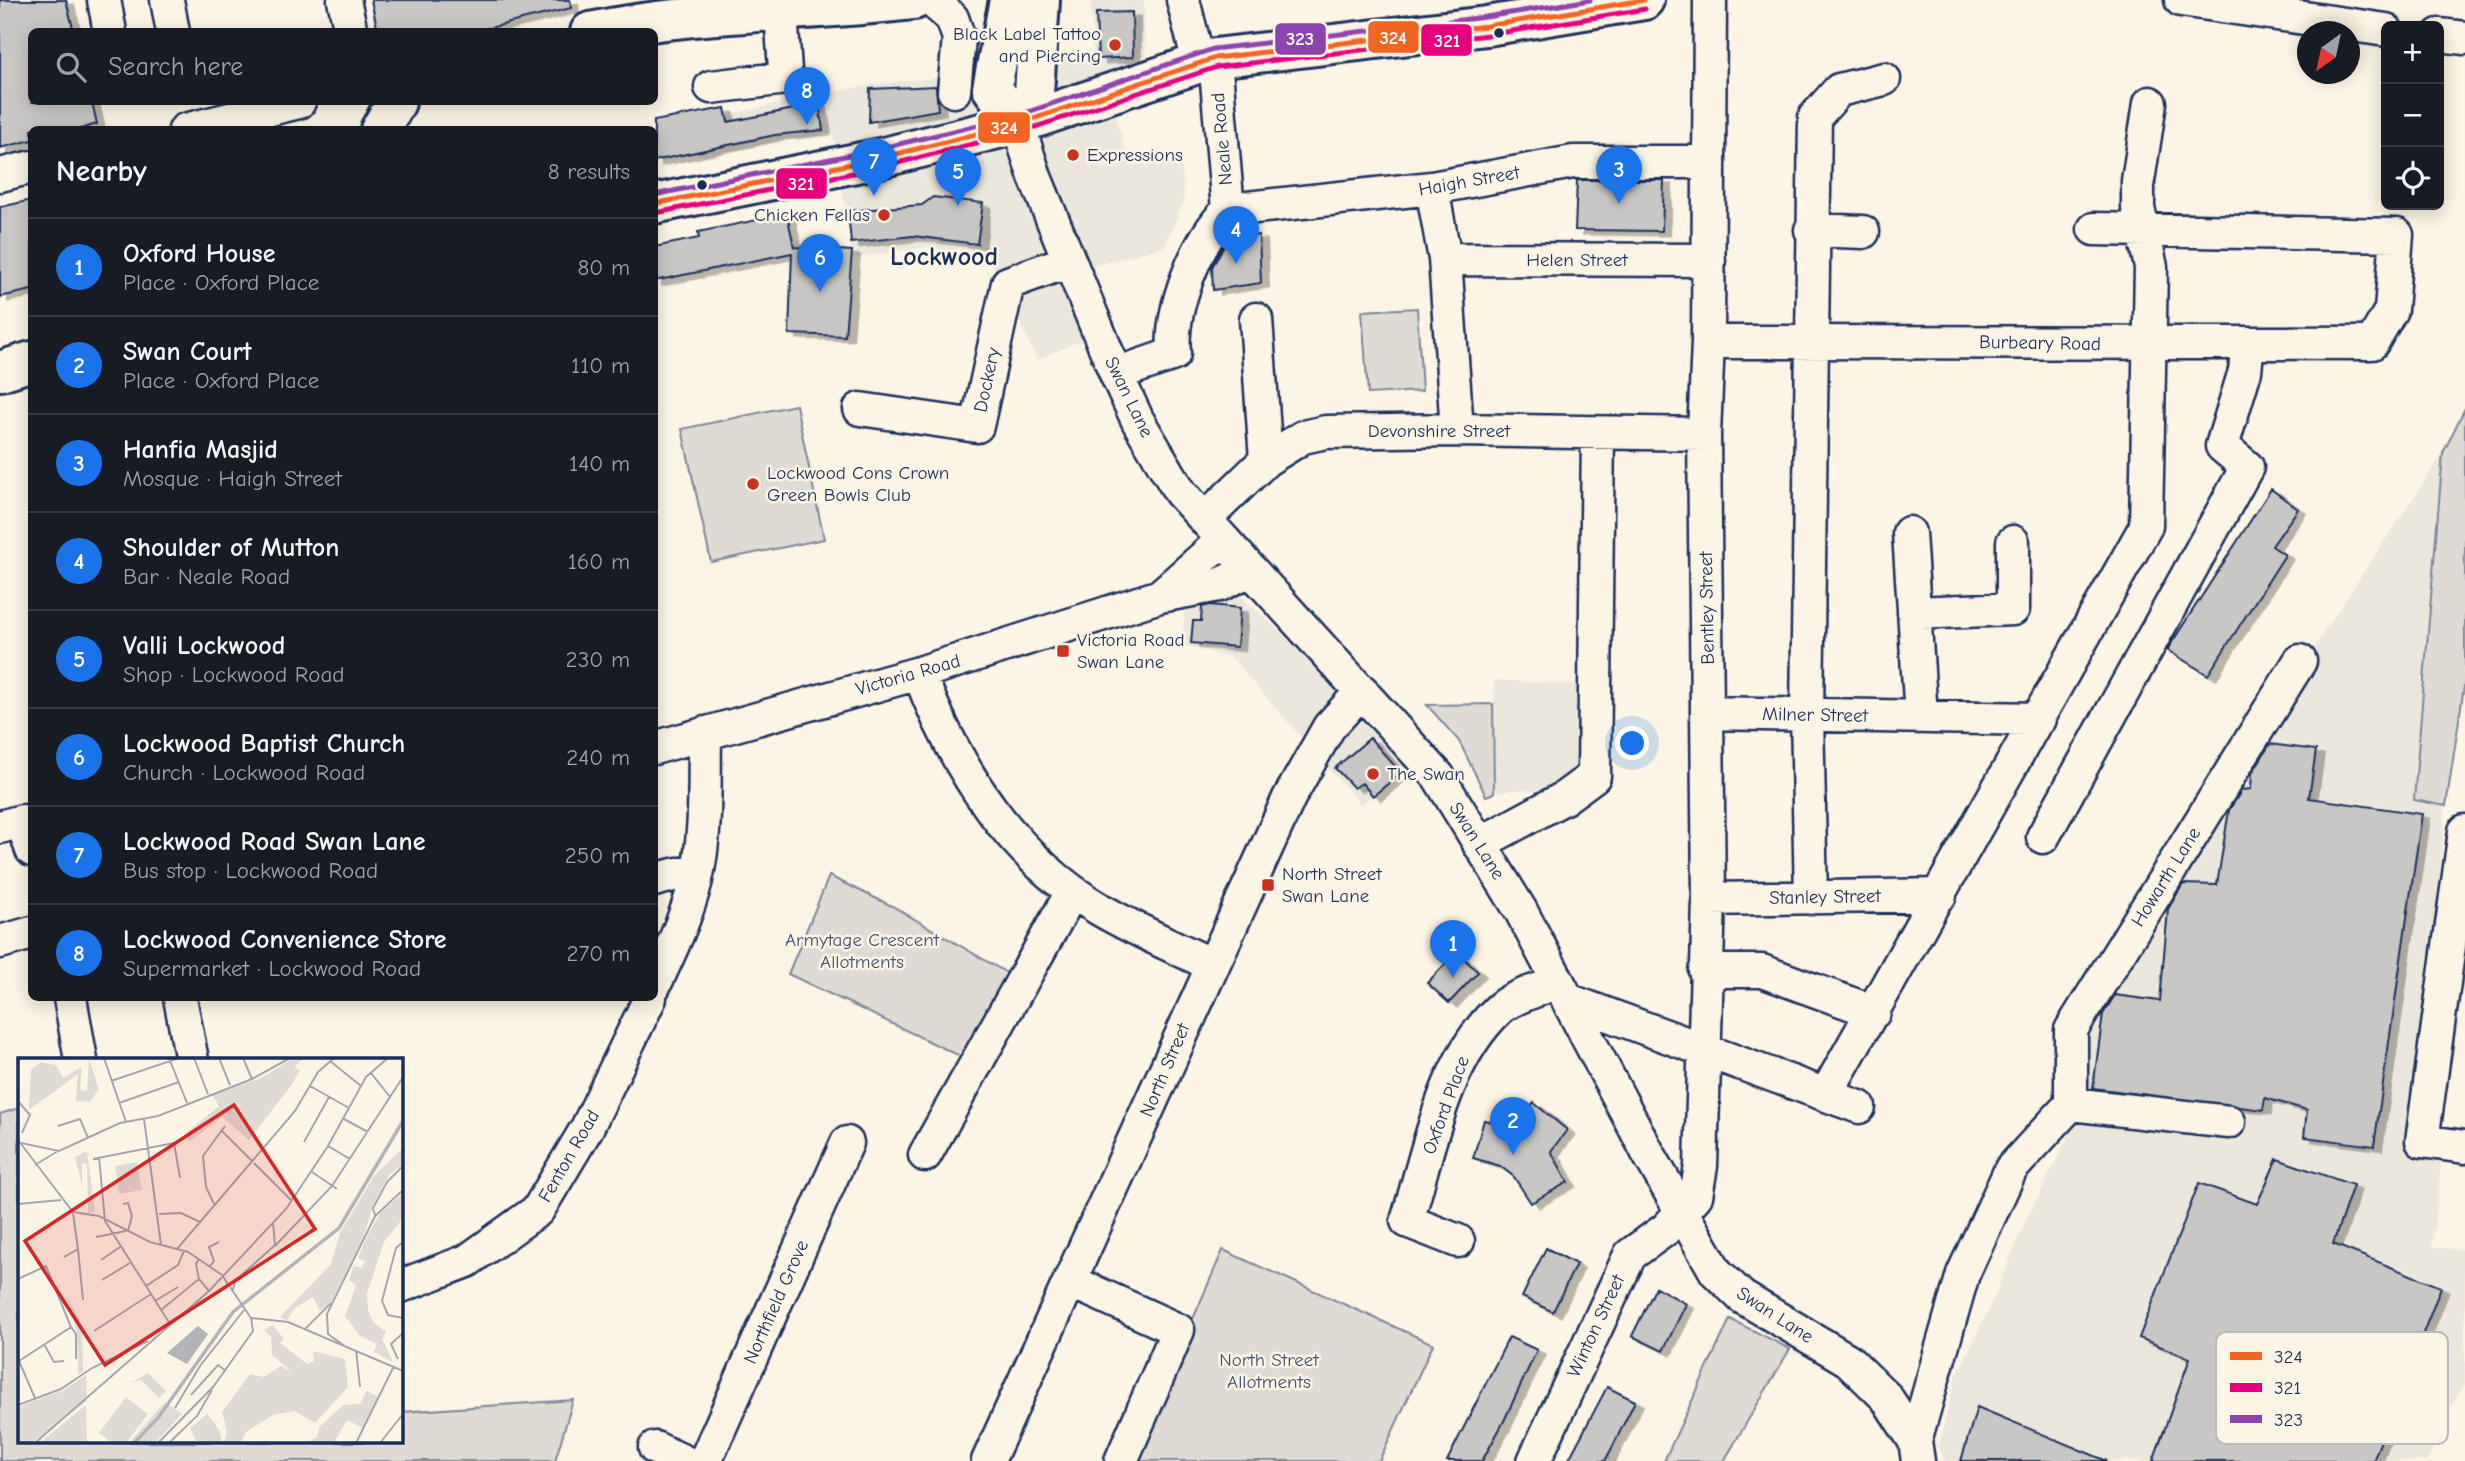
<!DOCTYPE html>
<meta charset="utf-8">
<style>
:root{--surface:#171b24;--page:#242831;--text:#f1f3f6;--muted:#9ea1a6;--line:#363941;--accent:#1a73e8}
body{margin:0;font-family:"Comic Neue",sans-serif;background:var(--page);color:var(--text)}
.controls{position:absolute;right:21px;top:21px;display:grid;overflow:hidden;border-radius:10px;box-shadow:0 4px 18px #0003}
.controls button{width:63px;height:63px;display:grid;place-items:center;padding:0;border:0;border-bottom:2px solid var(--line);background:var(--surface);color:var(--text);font:35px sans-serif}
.compass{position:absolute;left:2297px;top:21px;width:63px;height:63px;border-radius:50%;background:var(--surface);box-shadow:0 4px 18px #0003;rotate:213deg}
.you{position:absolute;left:1633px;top:744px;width:24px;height:24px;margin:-18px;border:5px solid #fff;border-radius:50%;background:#1a73e8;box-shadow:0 0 0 10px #1a73e833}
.badge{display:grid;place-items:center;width:46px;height:46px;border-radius:50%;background:var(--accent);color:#fff;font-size:23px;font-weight:700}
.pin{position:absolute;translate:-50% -58px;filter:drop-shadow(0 2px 4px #0008)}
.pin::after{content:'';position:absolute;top:37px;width:24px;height:21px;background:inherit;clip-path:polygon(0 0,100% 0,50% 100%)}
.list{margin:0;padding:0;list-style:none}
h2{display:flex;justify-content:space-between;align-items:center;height:91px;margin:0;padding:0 28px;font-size:30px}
h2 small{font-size:23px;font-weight:400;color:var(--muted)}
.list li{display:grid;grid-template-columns:46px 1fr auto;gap:21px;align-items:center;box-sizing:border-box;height:98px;padding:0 28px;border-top:2px solid var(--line)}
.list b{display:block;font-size:26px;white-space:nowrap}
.list p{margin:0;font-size:23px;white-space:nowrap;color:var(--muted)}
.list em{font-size:23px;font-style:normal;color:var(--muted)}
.icon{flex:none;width:38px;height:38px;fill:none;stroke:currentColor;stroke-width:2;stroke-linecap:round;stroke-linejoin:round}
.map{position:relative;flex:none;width:2465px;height:1461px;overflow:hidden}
.search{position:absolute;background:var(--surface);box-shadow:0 4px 18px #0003;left:28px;top:28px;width:630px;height:77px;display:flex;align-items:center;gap:18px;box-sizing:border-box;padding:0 24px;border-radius:10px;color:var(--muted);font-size:26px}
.panel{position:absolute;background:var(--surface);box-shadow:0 4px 18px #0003;left:28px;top:126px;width:630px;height:875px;border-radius:10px}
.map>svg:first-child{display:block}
</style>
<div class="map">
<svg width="2465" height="1461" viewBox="0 0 2465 1461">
<defs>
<filter id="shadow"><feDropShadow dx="8" dy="4.5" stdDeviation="0" flood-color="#0004"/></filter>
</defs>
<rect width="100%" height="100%" fill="#fcf5e5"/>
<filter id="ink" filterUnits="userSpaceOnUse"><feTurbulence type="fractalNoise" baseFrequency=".0143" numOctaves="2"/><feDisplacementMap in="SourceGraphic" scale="14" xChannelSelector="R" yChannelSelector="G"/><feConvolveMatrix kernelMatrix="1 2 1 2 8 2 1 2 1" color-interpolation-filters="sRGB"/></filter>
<g filter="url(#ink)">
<!-- built -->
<path fill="#ece7dc" d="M1091,0H1144L1146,63L1115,117L1131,166L1181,154L1184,201L1164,247L1063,274L1090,336L1037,360L988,255L927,247L853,258L833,133L703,156L697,121L872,84L945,77L1093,54Z
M2443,453L2414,799L2446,806L2411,1154L2442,1157L2432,1247L2465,1250V1384L2443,1419L2428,1461H1945L1939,1446L1954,1381L1993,1300L2022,1229L2070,1133L2080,1073L2082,1023L2316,644Z
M1242,597L1289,640L1370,723L1407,768L1361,805L1232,658L1182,645L1185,602Z
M1494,680L1584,685L1587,774L1556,791L1513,790L1494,793Z"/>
<!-- green -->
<path fill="#dfdbd4" stroke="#7d8599" stroke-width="2" d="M1417,308L1422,391L1368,394L1362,311Z
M796,405L824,539L711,562L682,429Z
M2465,408V680L2446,806L2414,800L2443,453Z
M1493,704L1494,793L1486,796L1459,741L1427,705Z
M829,876L892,906L1012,976L966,1059L788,974Z
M19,1108V1442H401V1412L573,1400L555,1461H0V1114Z
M1223,1250L1433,1344L1379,1461H1131Z
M1730,1319L1790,1349L1724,1461H1664Z"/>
<!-- building -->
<path fill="#c8c7c6" stroke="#1b2f5e" stroke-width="2" filter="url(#shadow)" d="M0,0H66L74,32H32V102H92L97,124L77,130H32V140L0,148Z
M371,0H570L571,8L473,32H378Z
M1132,12L1133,57L1098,59L1096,13Z
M936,86L938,110L869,122L870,89Z
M819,104L823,130L775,135L654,161V121L725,108L728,122Z
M1577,180H1664L1662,231L1575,230Z
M933,197L983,203L977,244L913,236L851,243L848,211L922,205Z
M32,200V290L0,297V207Z
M787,214L794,247L852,251L845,336L789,334L792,253L654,281V247L699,238L698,232Z
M1259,235L1261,283L1213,290L1212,267L1228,239Z
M2271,489L2298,509L2272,546L2285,555L2208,675L2167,650Z
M1210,605L1240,608L1237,647L1191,643L1193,621H1201L1202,607Z
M1370,738L1401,773L1373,796L1362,783L1354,788L1335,768Z
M2270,744L2316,750L2309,798L2422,814L2374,1146L2304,1137L2307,1110L2265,1098L2263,1110L2093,1088L2103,1014L2115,995L2160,1001L2168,909L2183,884L2217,885L2229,810L2242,790L2251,789L2252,773Z
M1457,952L1478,972L1449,1003L1427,983Z
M1534,1103L1567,1130L1551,1151L1568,1182L1531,1203L1514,1177L1500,1166L1473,1158L1484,1120L1515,1126Z
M2277,1159L2353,1185L2333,1244L2441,1287L2373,1461H2153L2190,1358L2139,1338L2199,1183L2257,1204Z
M1546,1248L1576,1264L1553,1312L1522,1297Z
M1656,1287L1686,1304L1663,1351L1632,1336Z
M1509,1337L1537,1350L1503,1423L1482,1461H1447Z
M1607,1387L1635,1401L1613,1446L1605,1461H1568Z
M1977,1407L2107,1461H1961Z"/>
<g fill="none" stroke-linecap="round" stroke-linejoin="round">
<defs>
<path id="minor" d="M104,0L110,32
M167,0L173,32
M344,0L351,32
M931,0L952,18L959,38L954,91
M1183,0L1199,63
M2181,0L2386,30
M2439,35L2465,38
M1215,58L1228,210
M711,87L779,79L785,70L781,13
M1018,124L1035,177L1116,374L1138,421L1180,492L1438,776L1521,911L1647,1151L1716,1272L1742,1297L1848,1360L1886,1397L1915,1441L1918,1461
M185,130L299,102
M0,175L32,167
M1432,188L1445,259L1457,430
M1228,210L1432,188L1573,162H1709
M1811,230L1863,232
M1445,259L1709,260
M1256,319L1266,460
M1708,342L2372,343L2391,310L2397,235L2094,229
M1116,374L1174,354C1170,309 1196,242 1228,210
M860,409L977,426L1008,283L1069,261
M1205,519L1266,460L1303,437L1326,432L1457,430L1704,434
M1909,533L1921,717
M1161,595L1223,540
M1914,613L2013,609V542
M919,673C956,769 1011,857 1101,910C1137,931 1175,947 1212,965
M1709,713L2039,719
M654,748L919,673L1160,596L1219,585L1250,570
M0,827L22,821L32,850
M2465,831L2422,1141L2465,1147
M2043,837L2247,467L2222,446L2245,371L2248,343
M1479,844L1564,798L1594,776L1598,433
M654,880L677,874H696
M1811,898L1807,715L1815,117L1839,90L1884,79
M1709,899L1940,895
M0,942L32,933
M1705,971H1762L1874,1012
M654,986C670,952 687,916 696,880C707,832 704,781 705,733
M70,998L81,1060
M180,998L192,1060
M1568,1000L1859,1107
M1826,1094L2146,526L2151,267L2138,208V181L2150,103
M2071,1104V1030L2300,661
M925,1155L1072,892
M1458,1241L1407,1221C1429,1150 1443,1062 1499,1009C1513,996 1540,990 1558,982
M1070,1281L1178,1330L1121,1461
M401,1286L467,1261L538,1210L587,1128L650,998
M1915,1441L1963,1274L2011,1169L2071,1104L2229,1122
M655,1448L683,1461
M705,1461L847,1143
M988,1461L1289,798L1329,727L1362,691
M1534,1461L1630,1255L1666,1229L1696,1196L1701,1166L1709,899L1704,434L1708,342L1710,0"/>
<path id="major" d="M1009,0L992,88L1018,124
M590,32C696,10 806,13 914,0
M1018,124L1034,93L1040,0
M380,130L396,102
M654,204L876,159L1018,124L1215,58L1487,26L1644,0
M0,371L32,361"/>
</defs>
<!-- minor casing -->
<use href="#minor" stroke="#1b2f5e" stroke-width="37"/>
<!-- major casing -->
<use href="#major" stroke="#1b2f5e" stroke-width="44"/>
<!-- minor -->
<use href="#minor" stroke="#fcf5e5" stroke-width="32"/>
<!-- major -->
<use href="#major" stroke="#fcf5e5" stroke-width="38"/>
<defs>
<path id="bus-1" d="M654,204L876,159L1018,124L1215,58L1487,26L1644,0"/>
<path id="bus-2" d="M656,213L878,168L1020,132L1217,67L1488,35L1645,9"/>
<path id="bus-3" d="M654,195L874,150L1016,116L1213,49L1486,17L1590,0"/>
</defs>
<!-- bus-1 casing -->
<use href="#bus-1" stroke="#fcf5e5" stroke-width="10"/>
<!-- bus-2 casing -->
<use href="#bus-2" stroke="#fcf5e5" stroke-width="10"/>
<!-- bus-3 casing -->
<use href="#bus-3" stroke="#fcf5e5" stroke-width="10"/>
<!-- bus-1 -->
<use href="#bus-1" stroke="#f26522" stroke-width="5"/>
<!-- bus-2 -->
<use href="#bus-2" stroke="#e5007d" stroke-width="5"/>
<!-- bus-3 -->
<use href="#bus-3" stroke="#8e44ad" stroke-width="5"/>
</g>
</g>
<!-- markers -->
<g fill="#1b2f5e" stroke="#fcf5e5" stroke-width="2.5">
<circle cx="1499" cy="33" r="6"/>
<circle cx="702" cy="185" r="6"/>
</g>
<g fill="#c8321e" stroke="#fcf5e5" stroke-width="2.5">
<circle cx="1115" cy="45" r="7"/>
<circle cx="1073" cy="155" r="7"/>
<circle cx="884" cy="215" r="7"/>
<circle cx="753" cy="484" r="7"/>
<rect x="1056" y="644" width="14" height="14" rx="3.5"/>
<circle cx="1373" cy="774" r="7"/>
<rect x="1261" y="878" width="14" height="14" rx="3.5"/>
</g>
<g text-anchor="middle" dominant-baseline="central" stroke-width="5" stroke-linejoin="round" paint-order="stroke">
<!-- poi labels -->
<g font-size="19" fill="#1b2f5e" stroke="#fcf5e5" text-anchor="start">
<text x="1101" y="34" text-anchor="end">Black Label Tattoo<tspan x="1101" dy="22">and Piercing</tspan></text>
<text x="1087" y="155">Expressions</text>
<text x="870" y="215" text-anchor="end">Chicken Fellas</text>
<text x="767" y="473">Lockwood Cons Crown<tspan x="767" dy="22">Green Bowls Club</tspan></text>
<text x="1077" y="640">Victoria Road<tspan x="1077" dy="22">Swan Lane</tspan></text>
<text x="1387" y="774">The Swan</text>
<text x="1282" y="874">North Street<tspan x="1282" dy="22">Swan Lane</tspan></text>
</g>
<!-- street labels -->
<g font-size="19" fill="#1b2f5e" stroke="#fcf5e5">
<text transform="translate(1222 139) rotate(-95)">Neale Road</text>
<text transform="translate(1469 181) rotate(-10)">Haigh Street</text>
<text x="1577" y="260">Helen Street</text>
<text transform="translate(2040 343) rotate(1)">Burbeary Road</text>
<text transform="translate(987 380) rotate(-78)">Dockery</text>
<text transform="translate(1129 397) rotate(64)">Swan Lane</text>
<text x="1439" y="431">Devonshire Street</text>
<text transform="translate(1707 608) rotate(-91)">Bentley Street</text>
<text transform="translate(908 675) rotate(-16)">Victoria Road</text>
<text transform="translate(1815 715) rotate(1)">Milner Street</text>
<text transform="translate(1477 841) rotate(58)">Swan Lane</text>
<text transform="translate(2166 877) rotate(-58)">Howarth Lane</text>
<text transform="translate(1825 897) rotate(-1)">Stanley Street</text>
<text transform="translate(1165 1070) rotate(-67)">North Street</text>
<text transform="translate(1446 1105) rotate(-70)">Oxford Place</text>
<text transform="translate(569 1156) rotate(-60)">Fenton Road</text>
<text transform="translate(776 1302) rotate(-66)">Northfield Grove</text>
<text transform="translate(1775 1315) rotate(33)">Swan Lane</text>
<text transform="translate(1596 1326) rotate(-65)">Winton Street</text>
</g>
<!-- park labels -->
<g font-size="19" fill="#425176" stroke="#fcf5e5">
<text x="862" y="940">Armytage Crescent<tspan x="862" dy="22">Allotments</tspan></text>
<text x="1269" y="1360">North Street<tspan x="1269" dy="22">Allotments</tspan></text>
</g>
<!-- district labels -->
<g font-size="26" font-weight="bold" fill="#1b2f5e" stroke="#fcf5e5">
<text x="944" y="257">Lockwood</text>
</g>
</g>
<!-- overview -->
<g transform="translate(18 1058)">
<rect width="385" height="385" fill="#fcf5e5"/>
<path d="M286,0L276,9L282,12L274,26L231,82L204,59L171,84L168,75L201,48L194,37L243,20L274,1ZM71,1L81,31L72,44L58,43L60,16L11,52L13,12L23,4L38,7L45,20L64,9L62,32L69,33ZM385,90V106L372,116L355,147L345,181L314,243L302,253L295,239L276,251L269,262L262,259L313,206L322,175L356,118ZM69,93L77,154L70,155L69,106L64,105V127L57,99ZM119,104L124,132L101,136L97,108ZM385,135V160L366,184L349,236L350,252L355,264L368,274L364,281L375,304L356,294L359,286L342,278L327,258L338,227L331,222L336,208L344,210L347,203L340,200L347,182L362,155ZM48,236L64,267L65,314L60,316L59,274ZM255,267L266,281L262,285L289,306L296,303L295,293L327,301L330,329L297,365L276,353L255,357L228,374L223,385H206L209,373L204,354L232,316L246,319L263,308L274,314L254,297L253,279L246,272ZM130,315L148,333L141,340L123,322L113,325ZM68,317L69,343L14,385H0V349L46,332ZM349,333L360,339L345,370L329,362L316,385H288L299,379L302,368L325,347L342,346ZM108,339L130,356L108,385H94L81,375ZM147,344L164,356L137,385H111ZM68,347L69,385H22L54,358ZM189,356L202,373L204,385L178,383L172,370Z" fill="#dfdbd4"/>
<path d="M180,268L190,276L169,306L149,295Z" fill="#b2b4b8"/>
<path fill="none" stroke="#b2b4b8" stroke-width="3.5" d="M116,385L140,360L215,254L321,170L385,63"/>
<path fill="none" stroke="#a2a6af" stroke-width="2" d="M86,0L108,64M151,0L169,45M176,0L190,36M201,0L212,27M225,0L234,21M312,3L343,28M353,15L372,39M93,23L161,0M292,28L331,50M0,43L12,57L4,75M101,45L161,24M126,61L143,187M326,61L350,74M40,68L62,61L70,80M203,72L234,103M0,82L55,154L81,158L132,184L170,194L204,217M286,84L311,39M3,85L41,93L102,65L140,58L234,21L272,0M156,85L162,120M310,88L332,101M81,99L87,163L152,266M75,101L161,84M236,105L274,143M17,107L40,93M294,114L319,131M0,146L43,142M105,146L110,145L114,158L110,173M197,148L188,129L185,98L207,68M141,156L163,155L182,164M357,157L355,150L369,124L385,108M78,179L108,173M385,184L378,190L364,243L370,257L385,260M257,188L314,128L385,19M60,191L65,242M159,191L277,53L300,14L316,0M46,199L60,191L55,155M181,201L178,206L181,221L191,233M83,202L102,189M192,208L196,203L191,189L201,184M0,221L28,208L53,269L1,303M84,222L112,205M128,228L160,207L166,193M214,234L218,222L257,187L255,164M137,243L160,229M143,252L181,221M233,260L270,264L385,313M53,269L58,276V301M287,271L313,245M76,273L133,236M26,286L36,304L46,303M328,289L310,276L309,256L357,158L385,132M338,292L342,329M380,301L373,286L385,275M1,303L17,340M173,337L200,307L208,313M0,347L43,331L74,310L130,283M157,350L182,308L226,252M17,385L191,233L268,151L310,88L348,19L370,0M140,385L195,329L235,273L233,260L204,217M151,385L179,358L194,332M338,385L376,308M362,385L385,356"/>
<path fill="#d62828" fill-opacity="0.15" stroke="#d62828" stroke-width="3.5" d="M216,47L297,171L87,307L7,183Z"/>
<rect width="385" height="385" fill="none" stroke="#1b2f5e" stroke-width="3.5"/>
</g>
<!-- legend -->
<rect x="2216" y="1332" width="232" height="112" rx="10" fill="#fcf5e5" stroke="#b8babc" stroke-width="2"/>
<rect x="2230" y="1352" width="32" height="8" fill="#f26522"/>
<rect x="2230" y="1383" width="32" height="9" fill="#e5007d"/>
<rect x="2230" y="1415" width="32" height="8" fill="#8e44ad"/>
<g font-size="19" fill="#1b2f5e">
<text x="2274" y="1363">324</text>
<text x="2274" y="1394">321</text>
<text x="2274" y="1426">323</text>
</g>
<g stroke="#fcf5e5" stroke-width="2.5">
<rect x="1367" y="20" width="53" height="34" rx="7" fill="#f26522"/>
<rect x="1274" y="22" width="53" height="34" rx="7" fill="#8e44ad"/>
<rect x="1420" y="23" width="53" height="34" rx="7" fill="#e5007d"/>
<rect x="977" y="111" width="54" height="33" rx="7" fill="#f26522"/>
<rect x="775" y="167" width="53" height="33" rx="7" fill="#e5007d"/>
</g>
<g font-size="19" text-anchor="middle" font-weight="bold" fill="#fff">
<text x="1393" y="44">324</text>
<text x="1300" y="45">323</text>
<text x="1447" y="47">321</text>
<text x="1004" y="134">324</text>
<text x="801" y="190">321</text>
</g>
</svg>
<div class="controls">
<button>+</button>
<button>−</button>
<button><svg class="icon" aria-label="locate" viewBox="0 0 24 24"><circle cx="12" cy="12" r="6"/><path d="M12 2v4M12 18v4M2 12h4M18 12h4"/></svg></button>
</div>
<svg class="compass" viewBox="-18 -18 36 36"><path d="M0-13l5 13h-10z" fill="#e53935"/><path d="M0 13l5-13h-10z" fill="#9ea1a6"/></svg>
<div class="you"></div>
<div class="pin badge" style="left:1453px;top:978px">1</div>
<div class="pin badge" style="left:1513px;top:1155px">2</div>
<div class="pin badge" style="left:1619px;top:204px">3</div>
<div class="pin badge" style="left:1236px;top:264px">4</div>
<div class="pin badge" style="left:958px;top:206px">5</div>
<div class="pin badge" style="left:820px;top:292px">6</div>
<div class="pin badge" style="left:874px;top:196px">7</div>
<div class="pin badge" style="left:807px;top:125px">8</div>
<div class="search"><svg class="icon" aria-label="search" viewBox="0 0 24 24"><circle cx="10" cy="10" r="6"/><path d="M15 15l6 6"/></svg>Search here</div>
<section class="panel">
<h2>Nearby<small>8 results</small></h2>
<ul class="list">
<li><span class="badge">1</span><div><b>Oxford House</b><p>Place · Oxford Place</p></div><em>80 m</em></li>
<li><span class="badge">2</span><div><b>Swan Court</b><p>Place · Oxford Place</p></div><em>110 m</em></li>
<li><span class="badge">3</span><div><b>Hanfia Masjid</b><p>Mosque · Haigh Street</p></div><em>140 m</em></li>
<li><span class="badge">4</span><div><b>Shoulder of Mutton</b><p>Bar · Neale Road</p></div><em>160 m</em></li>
<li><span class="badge">5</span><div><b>Valli Lockwood</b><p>Shop · Lockwood Road</p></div><em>230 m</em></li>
<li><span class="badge">6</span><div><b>Lockwood Baptist Church</b><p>Church · Lockwood Road</p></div><em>240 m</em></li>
<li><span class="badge">7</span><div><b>Lockwood Road Swan Lane</b><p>Bus stop · Lockwood Road</p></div><em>250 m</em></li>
<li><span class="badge">8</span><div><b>Lockwood Convenience Store</b><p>Supermarket · Lockwood Road</p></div><em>270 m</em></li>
</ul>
</section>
</div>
